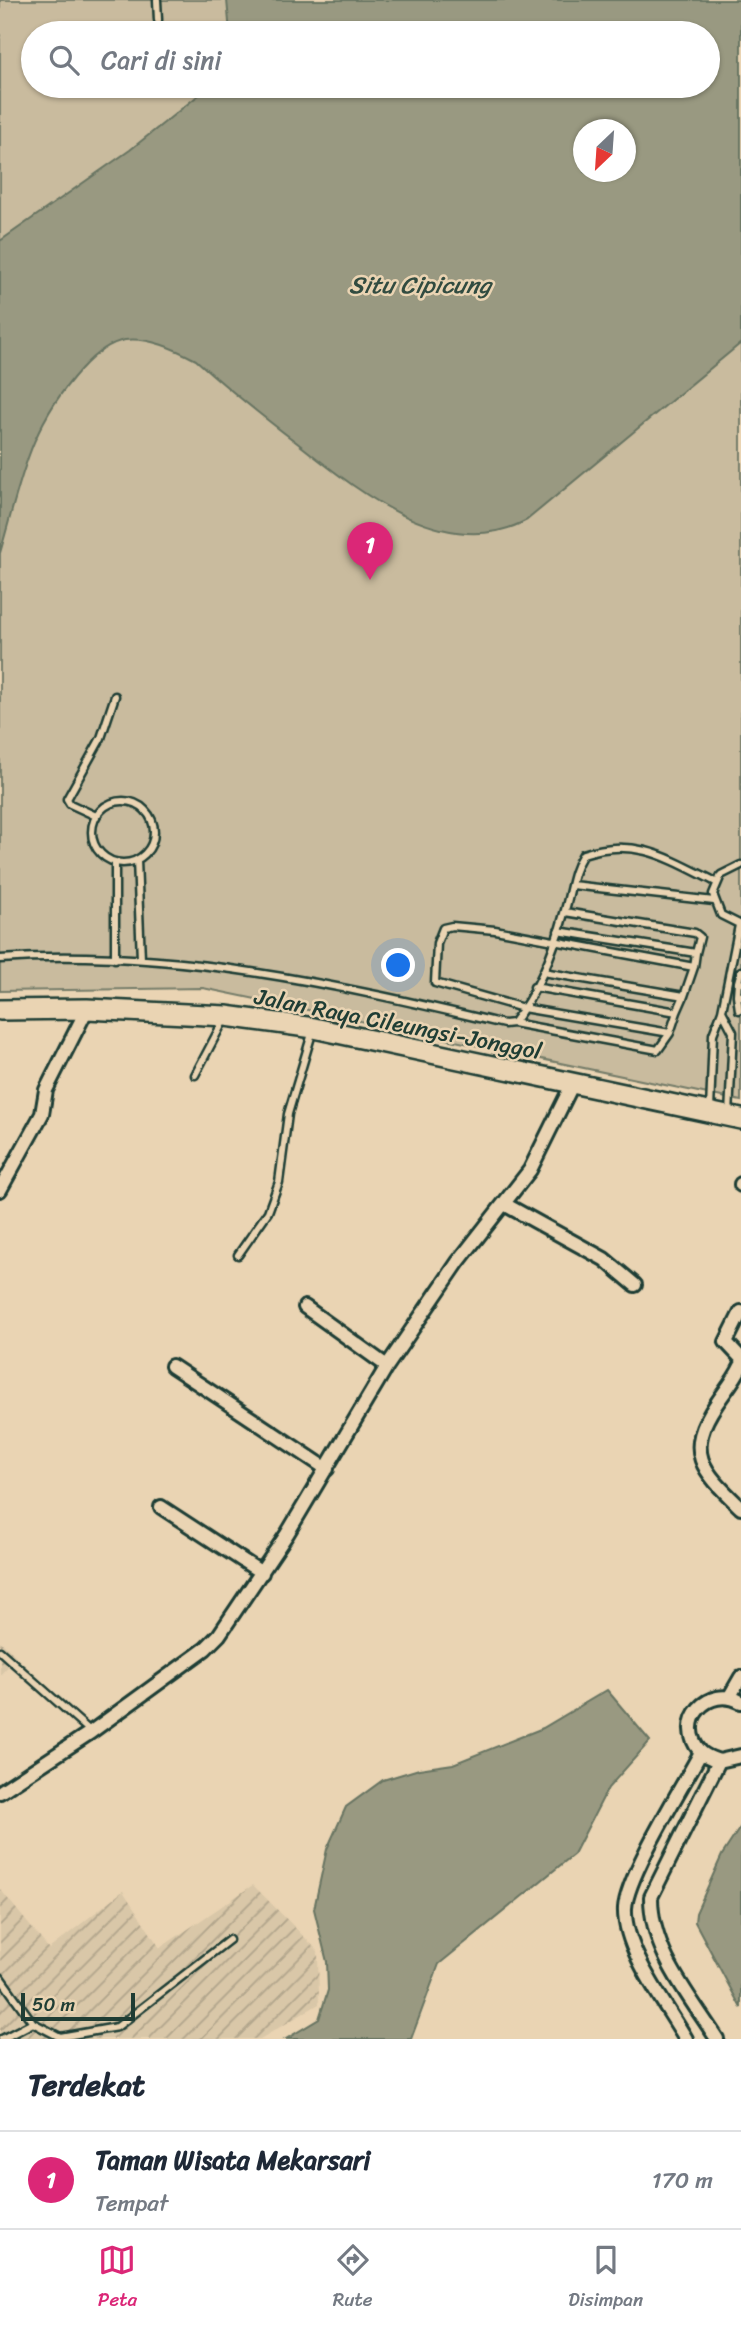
<!DOCTYPE html>
<html lang="id">
<style>
:root{--surface:#fff;--page:#f6f6f7;--text:#1f2937;--muted:#747a83;--line:#e0e1e3;--accent:#db2777}
body{margin:0;font-family:Sriracha,sans-serif;background:var(--page);color:var(--text)}
.compass{position:absolute;left:573px;top:119px;width:63px;height:63px;border-radius:50%;background:var(--surface);box-shadow:0 2px 5px #0004;rotate:205deg}
.scale{position:absolute;left:21px;bottom:18px;width:114px;box-sizing:border-box;padding-left:7px;border:4px solid #1f3d34;border-top:0;font-size:19px;line-height:24px;white-space:nowrap;color:#1f3d34;-webkit-text-stroke:5px #ead4b3;paint-order:stroke}
.you{position:absolute;left:399px;top:966px;width:24px;height:24px;margin:-18px;border:5px solid #fff;border-radius:50%;background:#1a73e8;box-shadow:0 0 0 10px #1a73e833}
.badge{display:grid;place-items:center;width:46px;height:46px;border-radius:50%;background:var(--accent);color:#fff;font-size:23px;font-weight:700}
.pin{position:absolute;translate:-50% -58px;filter:drop-shadow(0 2px 4px #0008)}
.pin::after{content:'';position:absolute;top:37px;width:24px;height:21px;background:inherit;clip-path:polygon(0 0,100% 0,50% 100%)}
.list{margin:0;padding:0;list-style:none}
h2{display:flex;justify-content:space-between;align-items:center;height:91px;margin:0;padding:0 28px;font-size:30px}
h2 small{font-size:23px;font-weight:400;color:var(--muted)}
.list li{display:grid;grid-template-columns:46px 1fr auto;gap:21px;align-items:center;box-sizing:border-box;height:98px;padding:0 28px;border-top:2px solid var(--line)}
.list b{display:block;font-size:26px;white-space:nowrap}
.list p{margin:0;font-size:23px;white-space:nowrap;color:var(--muted)}
.list em{font-size:23px;font-style:normal;color:var(--muted)}
.icon{flex:none;width:38px;height:38px;fill:none;stroke:currentColor;stroke-width:2;stroke-linecap:round;stroke-linejoin:round}
.map{position:relative;flex:none;width:741px;height:2039px;overflow:hidden}
.search{position:absolute;background:var(--surface);box-shadow:0 2px 5px #0004;left:21px;right:21px;top:21px;height:77px;display:flex;align-items:center;gap:18px;box-sizing:border-box;padding:0 24px;border-radius:38px;color:var(--muted);font-size:26px}
.sheet{height:189px;background:var(--surface)}
nav{display:flex;justify-content:space-around;align-items:center;box-sizing:border-box;height:98px;border-top:2px solid var(--line);background:var(--surface);font-size:19px;color:var(--muted)}
nav a{display:grid;justify-items:center;gap:4px}
nav .on{color:var(--accent)}
.map>svg:first-child{display:block}
</style>
<div class="map">
<svg width="741" height="2039" viewBox="0 0 741 2039">
<defs>
<pattern id="industrial-furrows" width="10" height="10" patternUnits="userSpaceOnUse" patternTransform="scale(1.75)"><rect width="10" height="10" fill="#d9c7a8"/><path d="M-1 1l2-2M0 10L10 0M9 11l2-2" fill="none" stroke="#afa38a"/></pattern>
</defs>
<rect width="100%" height="100%" fill="#ead4b3"/>
<filter id="ink" filterUnits="userSpaceOnUse"><feTurbulence type="fractalNoise" baseFrequency=".0143" numOctaves="2"/><feDisplacementMap in="SourceGraphic" scale="14" xChannelSelector="R" yChannelSelector="G"/><feConvolveMatrix kernelMatrix="1 2 1 2 8 2 1 2 1" color-interpolation-filters="sRGB"/></filter>
<g filter="url(#ink)">
<!-- industrial -->
<path fill="url(#industrial-furrows)" d="M0,1641L17,1657L0,1675Z
M253,1885L318,1951L319,2004L260,2039H0V1889L49,1949L123,1891L160,1948Z"/>
<!-- green -->
<path fill="#c9bb9e" stroke="#747c69" stroke-width="2" fill-rule="evenodd" d="M0,0H741V1101L203,988L0,991ZM33,33H708V86H33ZM584,130H626V172H584Z"/>
<!-- water -->
<path fill="#999981" stroke="#687462" stroke-width="2" fill-rule="evenodd" d="M227,0H741V343L527,520C445,564 357,490 296,442C262,416 228,389 196,360C175,349 149,337 125,340C107,343 92,357 81,369C28,428 21,481 0,553V241L130,150L210,86H708V33H230ZM584,130H626V172H584Z
M607,1690L650,1741L608,1788L574,1854L439,1964L411,2039H286L319,2019L328,1990L327,1962L314,1909L327,1849L346,1807L383,1780L419,1769L453,1764L543,1728Z
M741,1826V2008L695,1922L696,1913L722,1855Z"/>
<g fill="none" stroke-linecap="round" stroke-linejoin="round">
<defs>
<path id="service" d="M157,0L158,20
M92 832a31 31 0 1 1 62 0a31 31 0 1 1-62 0Z
M96,816L70,804L67,799L101,738L115,696
M137,860L141,959
M115,862V959
M572,885L714,901
M565,912L695,933L700,937L696,953
M741,925L721,915L713,894L721,875L741,865
M558,931L696,953L694,967
M0,959C170,947 340,985 504,1024L513,1023L658,1050L670,1033L523,1008L435,983L437,943L443,928L452,926L495,930L694,967L684,996
M543,972L684,996L677,1012
M738,982L741,971
M741,983L738,982L737,995L741,996
M534,987L677,1012L670,1033
M737,995L739,1010
M722,1011L733,1032L729,1115
M513,1023C538,992 555,947 565,910C571,890 572,871 583,854C635,836 670,859 716,882
M195,1075L225,1018
M710,1110L713,1034L722,1011L739,925
M238,1255L268,1212L279,1182L288,1114L313,1030
M0,1651L91,1732
M0,1977L33,2023
M2,2039L33,2023L60,2037L117,2027L229,1940"/>
<path id="minor" d="M741,1185V1184
M0,1190L42,1114L46,1090L87,1009
M506,1205L604,1259L635,1285
M305,1307L387,1366
M741,1312L726,1342L741,1358
M172,1366L327,1469
M741,1366C735,1379 725,1391 717,1403C683,1453 703,1471 741,1508
M161,1507L262,1573
M730,1696L741,1677
M741,1702C709,1684 674,1721 700,1751C704,1756 713,1759 719,1761L741,1756
M0,1792L91,1732L205,1649L219,1635L287,1534L387,1366L458,1262L530,1170L573,1083
M686,2039C666,2004 623,1949 625,1908C627,1875 683,1786 701,1752
M717,2039C688,1994 651,1951 651,1897L719,1761"/>
<path id="primary" d="M0,1010L87,1009L226,1016L314,1028L741,1119"/>
</defs>
<!-- service casing -->
<use href="#service" stroke="#1f3d34" stroke-width="11"/>
<!-- minor casing -->
<use href="#minor" stroke="#1f3d34" stroke-width="18"/>
<!-- primary casing -->
<use href="#primary" stroke="#1f3d34" stroke-width="24"/>
<!-- service -->
<use href="#service" stroke="#ead4b3" stroke-width="6"/>
<!-- minor -->
<use href="#minor" stroke="#ead4b3" stroke-width="12"/>
<!-- primary -->
<use href="#primary" stroke="#ead4b3" stroke-width="19"/>
</g>
</g>
<g text-anchor="middle" dominant-baseline="central" stroke-width="5" stroke-linejoin="round" paint-order="stroke">
<!-- street labels -->
<g font-size="23" fill="#1f3d34" stroke="#ead4b3">
<text transform="translate(398 1024) rotate(11)">Jalan Raya Cileungsi-Jonggol</text>
</g>
<!-- water labels -->
<g font-size="24" font-style="italic" fill="#314b40" stroke="#ead4b3">
<text x="420" y="285">Situ Cipicung</text>
</g>
</g>
</svg>
<svg class="compass" viewBox="-18 -18 36 36"><path d="M0-13l5 13h-10z" fill="#e53935"/><path d="M0 13l5-13h-10z" fill="#747a83"/></svg>
<div class="scale">50 m</div>
<div class="you"></div>
<div class="pin badge" style="left:370px;top:580px">1</div>
<div class="search"><svg class="icon" aria-label="search" viewBox="0 0 24 24"><circle cx="10" cy="10" r="6"/><path d="M15 15l6 6"/></svg>Cari di sini</div>
</div>
<section class="sheet">
<h2>Terdekat<small></small></h2>
<ul class="list">
<li><span class="badge">1</span><div><b>Taman Wisata Mekarsari</b><p>Tempat</p></div><em>170 m</em></li>
</ul>
</section>
<nav>
<a class="on"><svg class="icon" aria-label="map" viewBox="0 0 24 24"><path d="M3 6l6-2 6 2 6-2v14l-6 2-6-2-6 2zM9 4v14M15 6v14"/></svg>Peta</a>
<a><svg class="icon" aria-label="directions" viewBox="0 0 24 24"><path d="M12 3l9 9-9 9-9-9zM9 14v-3h6M13 9l2 2-2 2"/></svg>Rute</a>
<a><svg class="icon" aria-label="saved" viewBox="0 0 24 24"><path d="M7 4h10v16l-5-4-5 4z"/></svg>Disimpan</a>
</nav>
